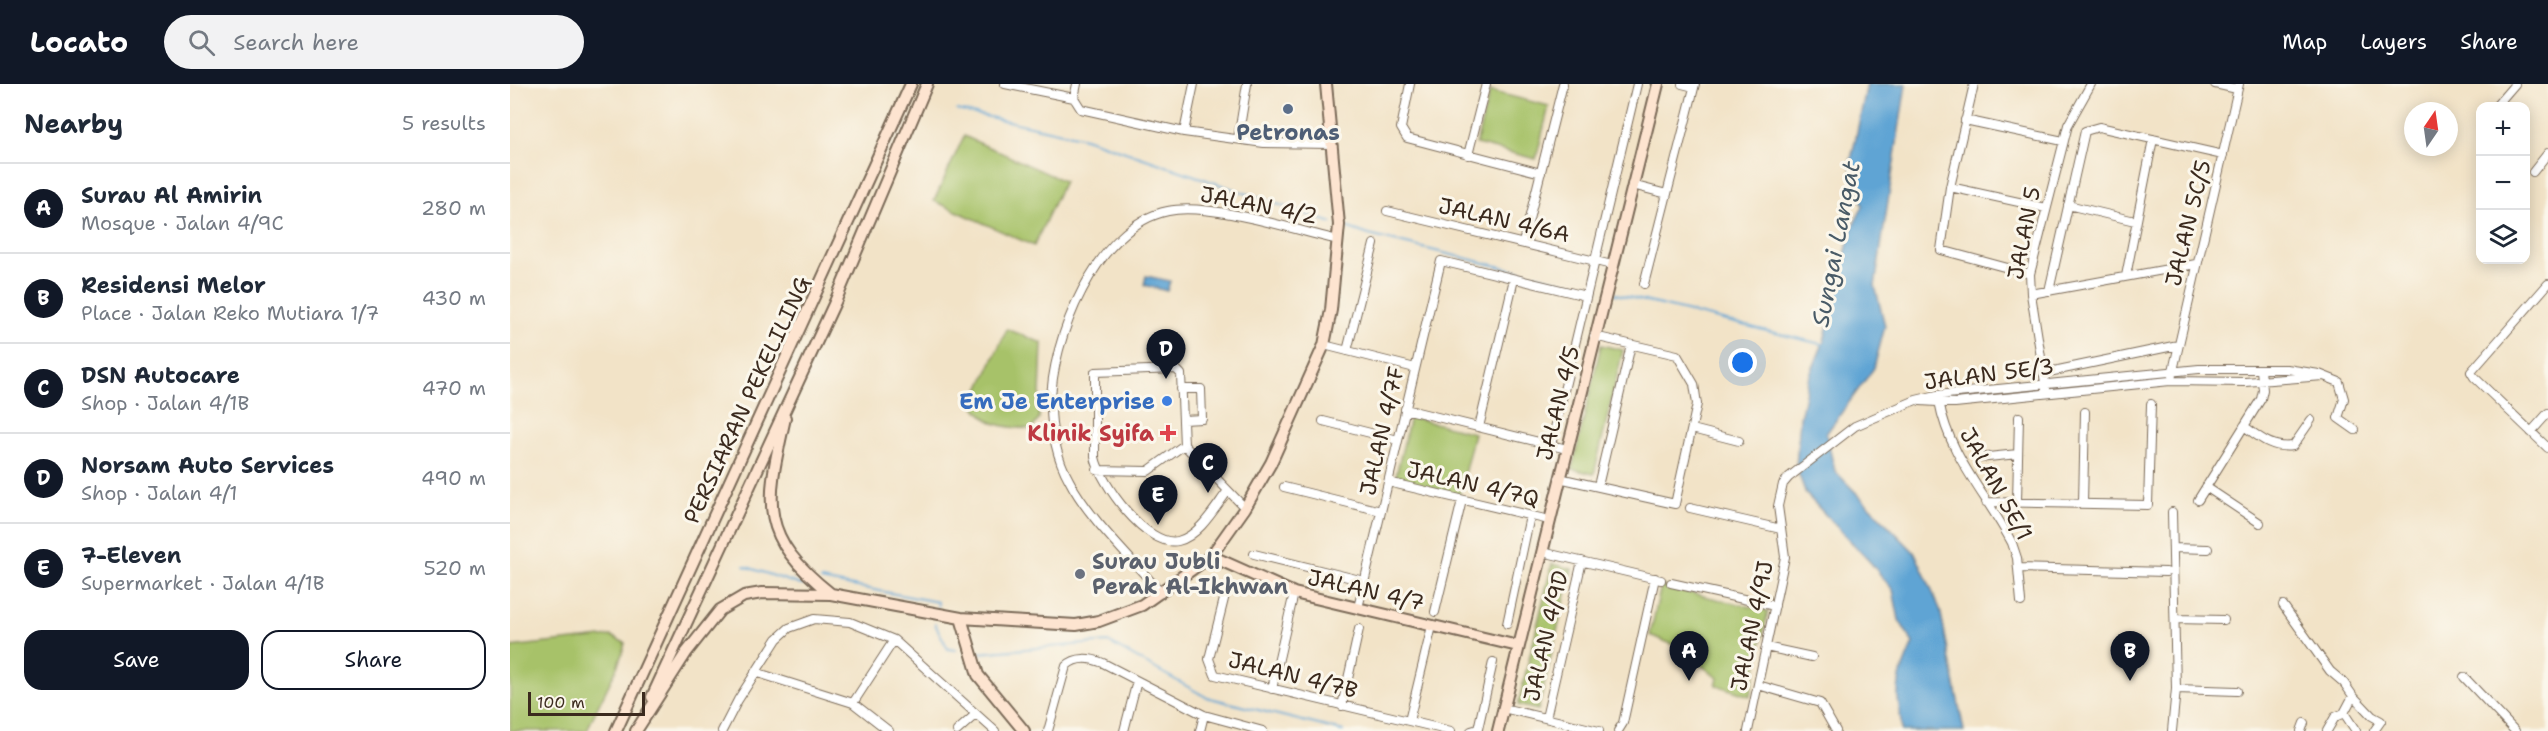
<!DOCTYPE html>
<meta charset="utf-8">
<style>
:root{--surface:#fff;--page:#f2f2f3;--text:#1f2937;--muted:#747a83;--line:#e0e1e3;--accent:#111827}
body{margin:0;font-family:"Shantell Sans",sans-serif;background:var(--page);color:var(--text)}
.controls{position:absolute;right:18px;top:18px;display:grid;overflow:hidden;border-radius:12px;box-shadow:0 3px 15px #0003}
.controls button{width:54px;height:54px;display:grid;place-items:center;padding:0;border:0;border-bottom:2px solid var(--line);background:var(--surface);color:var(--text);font:30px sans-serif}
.compass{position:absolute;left:1894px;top:18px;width:54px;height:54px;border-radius:50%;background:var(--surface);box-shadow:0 3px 15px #0003;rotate:13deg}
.scale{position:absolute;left:18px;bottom:15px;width:117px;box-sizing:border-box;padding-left:6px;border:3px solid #3b2a1e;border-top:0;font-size:16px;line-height:21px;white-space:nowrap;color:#3b2a1e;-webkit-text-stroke:4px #fbf7ec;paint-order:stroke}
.you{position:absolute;left:1233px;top:279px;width:21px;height:21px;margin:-15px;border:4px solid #fff;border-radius:50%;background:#1a73e8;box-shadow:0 0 0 9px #1a73e833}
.badge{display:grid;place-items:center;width:39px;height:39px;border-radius:50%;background:var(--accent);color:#fff;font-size:20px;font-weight:700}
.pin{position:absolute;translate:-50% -50px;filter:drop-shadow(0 2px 3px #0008)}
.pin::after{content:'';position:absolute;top:32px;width:21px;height:18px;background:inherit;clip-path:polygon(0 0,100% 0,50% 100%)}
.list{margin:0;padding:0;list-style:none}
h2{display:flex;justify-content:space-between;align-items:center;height:78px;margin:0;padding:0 24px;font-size:26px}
h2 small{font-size:20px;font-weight:400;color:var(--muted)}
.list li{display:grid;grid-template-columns:39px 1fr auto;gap:18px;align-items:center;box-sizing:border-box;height:90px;padding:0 24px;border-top:2px solid var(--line)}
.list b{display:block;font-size:22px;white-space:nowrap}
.list p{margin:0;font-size:20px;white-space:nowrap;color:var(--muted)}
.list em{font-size:20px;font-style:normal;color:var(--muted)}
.actions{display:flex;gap:12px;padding:18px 24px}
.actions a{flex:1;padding:14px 0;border:2px solid var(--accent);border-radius:18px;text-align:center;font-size:21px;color:var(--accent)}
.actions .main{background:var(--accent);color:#fff}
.icon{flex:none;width:33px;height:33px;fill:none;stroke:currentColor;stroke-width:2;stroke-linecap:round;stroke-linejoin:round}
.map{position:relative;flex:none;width:2038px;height:647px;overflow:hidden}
header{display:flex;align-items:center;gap:36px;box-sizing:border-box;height:84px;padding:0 30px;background:var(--accent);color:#fff}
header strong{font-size:28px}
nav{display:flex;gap:33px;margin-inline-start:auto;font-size:21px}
.search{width:420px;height:54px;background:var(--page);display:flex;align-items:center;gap:15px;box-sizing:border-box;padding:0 21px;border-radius:33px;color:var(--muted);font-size:22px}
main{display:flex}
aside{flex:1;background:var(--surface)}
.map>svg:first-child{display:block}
</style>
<header>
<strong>Locato</strong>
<div class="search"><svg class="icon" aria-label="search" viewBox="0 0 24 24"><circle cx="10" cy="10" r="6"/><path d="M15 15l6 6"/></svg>Search here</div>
<nav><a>Map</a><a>Layers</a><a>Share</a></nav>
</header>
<main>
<aside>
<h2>Nearby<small>5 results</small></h2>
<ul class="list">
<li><span class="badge">A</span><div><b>Surau Al Amirin</b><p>Mosque · Jalan 4/9C</p></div><em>280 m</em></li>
<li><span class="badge">B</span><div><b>Residensi Melor</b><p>Place · Jalan Reko Mutiara 1/7</p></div><em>430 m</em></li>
<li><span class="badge">C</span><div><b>DSN Autocare</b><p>Shop · Jalan 4/1B</p></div><em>470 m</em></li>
<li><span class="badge">D</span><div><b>Norsam Auto Services</b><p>Shop · Jalan 4/1</p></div><em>490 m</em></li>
<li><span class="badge">E</span><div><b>7-Eleven</b><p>Supermarket · Jalan 4/1B</p></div><em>520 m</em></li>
</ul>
<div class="actions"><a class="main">Save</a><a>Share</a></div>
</aside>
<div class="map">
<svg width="2038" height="647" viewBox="0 0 2038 647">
<rect width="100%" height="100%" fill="#fbf7ec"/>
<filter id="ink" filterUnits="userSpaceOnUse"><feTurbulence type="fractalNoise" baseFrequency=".0167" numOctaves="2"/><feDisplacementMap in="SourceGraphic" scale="12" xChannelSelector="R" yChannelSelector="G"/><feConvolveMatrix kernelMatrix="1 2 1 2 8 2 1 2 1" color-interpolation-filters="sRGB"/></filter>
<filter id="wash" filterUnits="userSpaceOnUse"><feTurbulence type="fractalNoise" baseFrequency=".008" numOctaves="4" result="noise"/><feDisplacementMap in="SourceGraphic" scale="24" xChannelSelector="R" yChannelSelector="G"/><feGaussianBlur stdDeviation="1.35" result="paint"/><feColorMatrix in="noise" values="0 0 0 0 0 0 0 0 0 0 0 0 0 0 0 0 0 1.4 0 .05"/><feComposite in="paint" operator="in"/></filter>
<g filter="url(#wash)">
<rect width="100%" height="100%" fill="#f2e3c7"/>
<!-- green -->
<path fill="#a7c269" stroke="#717644" stroke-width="1.5" d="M980,7L1039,22L1026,75L966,60Z
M454,52L554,97L524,162L424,117Z
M497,245L532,259L529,335L522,345C495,343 478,344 463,319Z
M1091,261L1113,266L1084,390L1062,385Z
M900,333L964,349L949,411L885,396Z
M1042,480L1062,485L1028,626L1008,621Z
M1151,502L1258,527L1240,612L1206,601L1208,594L1166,562L1140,551Z
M101,552L115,559C108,589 88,618 77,647H0V563Z"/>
<!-- water -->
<path fill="#5ea4d4" stroke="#4c6779" stroke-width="1.5" d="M1357,0H1396L1365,202L1375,242L1364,284L1316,350L1325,387L1405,469L1430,525L1454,647H1391C1392,635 1389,626 1388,614C1387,595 1395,577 1403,559L1389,536L1383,506L1360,478L1296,410L1286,383L1290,334L1298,296L1314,257L1341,146L1353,122L1340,81Z
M636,192L660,197L657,207L634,201Z"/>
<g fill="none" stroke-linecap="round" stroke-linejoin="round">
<!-- stream -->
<path stroke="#5ea4d4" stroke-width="2" d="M447,26L575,54L822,139
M836,143L859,151L1071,202
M1084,205L1088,206
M1102,209L1315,261
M234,482L291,501L301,499
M311,496L428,518V523
M425,540L438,565L446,566
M467,569L598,558L696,613L833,647"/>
</g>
</g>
<g filter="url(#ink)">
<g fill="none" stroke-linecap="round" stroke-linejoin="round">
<defs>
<path id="street" d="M495,0L564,14
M567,0L564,14L571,25L674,48L684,0
M900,0L891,44L897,54L1031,89
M1172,0L1184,3
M1464,0L1440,103L1431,166L1520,190
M1705,0L1727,5
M1986,22L2005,0
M1455,36L1553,57
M674,48L754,59L822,60
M728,55L737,0
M958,71L976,0
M2023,88L2038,69
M1122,101L1157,110
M1440,103L1536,124
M1558,121L1625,137
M877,127L1102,181
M1013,159L1053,0
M1616,192L1643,55
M1134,200L1185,0
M2038,200L1961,288L1964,293L2038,364
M1539,207L1575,47L1589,43L1713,71
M1521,210L1686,180
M814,261L905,284
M837,267L864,160
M1534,289L1668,261
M1662,291L1729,0
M671,305H691L692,335L673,336
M1536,305L1521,210L1520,190L1558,41L1581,0
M1410,317L1445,319L1660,297L1735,298L1813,292
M1429,317C1439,373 1477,411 1502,459L1507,474L1511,518
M895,325L1057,365
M813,337L888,356
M1734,342C1750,354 1763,365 1783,362L1801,336
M969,343L1004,195
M1182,345L1229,357
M2021,348L2038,329
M1041,361L1127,0
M1468,374L1508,370
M587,386L638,387L674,361
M1049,394L1165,420L1187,320L1184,300L1167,271L1084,252
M878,398L1039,436
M1088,402L1121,261
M774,403L871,427
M1696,403L1750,439
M717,408C705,424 689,452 668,457C637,464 590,399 585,373V288L666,285L671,290L674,361L735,424
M1688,416L1751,315L1753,306L1751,286
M1507,417L1509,333
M1476,418L1638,421L1641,320
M1573,419L1575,328
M1180,424L1271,445
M1662,428L1666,605L1662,647
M1663,464L1698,465
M1032,468L1151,496
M744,470L854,497
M1508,484L1656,488
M1161,499L1265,522
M717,503L699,575L705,591L941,647
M651,509C623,476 578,434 559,396C547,375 541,346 541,322C540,257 587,141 658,127C699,118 785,146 828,156
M1773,521L1820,587L1834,599L1843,612L1834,629L1825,633L1817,647
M848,524L931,177L1076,212
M925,528L952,416
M1665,535L1714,536
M997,540L1020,432
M1256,563L1302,573
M245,588L343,619L379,647
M1954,593L2005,647
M1248,601L1310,619L1326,647
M762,605L784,509
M1666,605L1727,607
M1843,612L1862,632L1871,637L1864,647
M343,619L384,556
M832,622L849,545
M993,624L1089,647
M1834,629L1846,647
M1036,634L1072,477
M899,637L922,542
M212,647L228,616L267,555L279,544L304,535L340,538L384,556L485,647
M447,647L466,630
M538,647L556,582C566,572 581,574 593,579L694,631L753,647
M614,647L627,597
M690,647L694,631
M961,647L968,645L983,578
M1108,647L1113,639L1145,494
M1238,647L1275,473L1268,422L1273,400L1279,393L1345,342L1406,316L1427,311L1689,285H1777L1809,290L1829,298L1834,315L1828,334L1845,346
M1791,647L1794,639"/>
<path id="secondary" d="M275,334C256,419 247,451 321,510
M701,472L784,509L1008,562
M451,534L468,591L514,647
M142,613L325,218L417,0
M106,647L401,0
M126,647L176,569L210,526L234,512L252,509L321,510L451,534L566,541L589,537L632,521L701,472L735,424L761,379L814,261L821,226L829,141L816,0
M988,647L1148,0"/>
</defs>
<!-- street casing -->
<use href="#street" stroke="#7b6b59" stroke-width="10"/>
<!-- secondary casing -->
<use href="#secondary" stroke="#7b6b59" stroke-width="14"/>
<!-- street -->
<use href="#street" stroke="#fff" stroke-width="8"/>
<!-- secondary -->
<use href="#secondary" stroke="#fde4d0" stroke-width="10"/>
</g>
</g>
<!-- markers -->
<circle fill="#5c6f8a" stroke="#fbf7ec" stroke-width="2" cx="778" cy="25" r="6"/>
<circle fill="#3f7fe0" stroke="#fbf7ec" stroke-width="2" cx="657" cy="317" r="6"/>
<path fill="#e0444e" stroke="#fbf7ec" stroke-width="2" d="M655 340h6v6h6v6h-6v6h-6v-6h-6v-6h6z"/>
<circle fill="#6b7280" stroke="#fbf7ec" stroke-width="2" cx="570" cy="490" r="6"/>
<g text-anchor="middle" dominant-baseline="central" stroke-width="6" stroke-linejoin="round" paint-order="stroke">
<!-- service labels -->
<g font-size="22" font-weight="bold" fill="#4e5e75" stroke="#fbf7ec">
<text x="778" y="48">Petronas</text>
</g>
<!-- street labels -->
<g font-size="22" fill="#3b2a1e" stroke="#fbf7ec">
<text transform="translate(749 121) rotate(11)">JALAN 4/2</text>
<text transform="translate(994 136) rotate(13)">JALAN 4/6A</text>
<text transform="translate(1678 139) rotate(-76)">JALAN 5C/5</text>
<text transform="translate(1514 149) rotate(-79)">JALAN 5</text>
<text transform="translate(1479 290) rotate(-7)">JALAN 5E/3</text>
<text transform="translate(237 316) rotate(-65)">PERSIARAN PEKELILING</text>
<text transform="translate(1048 319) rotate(-76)">JALAN 4/5</text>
<text transform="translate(872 347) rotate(-77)">JALAN 4/7F</text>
<text transform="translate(963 400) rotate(13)">JALAN 4/7Q</text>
<text transform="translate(1486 400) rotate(61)">JALAN 5E/1</text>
<text transform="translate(856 506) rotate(13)">JALAN 4/7</text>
<text transform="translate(1242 542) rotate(-78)">JALAN 4/9J</text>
<text transform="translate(1036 552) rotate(-77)">JALAN 4/9D</text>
<text transform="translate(783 591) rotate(14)">JALAN 4/7B</text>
</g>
<!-- shop labels -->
<g font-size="22" font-weight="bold" fill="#366cbe" stroke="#fbf7ec" text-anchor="end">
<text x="645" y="317">Em Je Enterprise</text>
</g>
<!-- health labels -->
<g font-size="22" font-weight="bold" fill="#be3a42" stroke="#fbf7ec" text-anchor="end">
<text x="644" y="349">Klinik Syifa</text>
</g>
<!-- worship labels -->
<g font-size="22" font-weight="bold" fill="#5b616d" stroke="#fbf7ec" text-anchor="start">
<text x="582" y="477">Surau Jubli<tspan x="582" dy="25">Perak Al-Ikhwan</tspan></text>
</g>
<!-- water labels -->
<g font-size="24" font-style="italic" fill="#495b67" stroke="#fbf7ec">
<text transform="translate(1326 160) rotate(-79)">Sungai Langat</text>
</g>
</g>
</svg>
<div class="controls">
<button>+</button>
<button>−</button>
<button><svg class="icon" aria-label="layers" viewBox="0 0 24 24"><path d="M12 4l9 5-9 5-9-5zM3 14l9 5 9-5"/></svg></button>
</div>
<svg class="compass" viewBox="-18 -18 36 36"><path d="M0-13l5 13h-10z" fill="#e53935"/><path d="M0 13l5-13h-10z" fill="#747a83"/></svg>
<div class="scale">100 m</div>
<div class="you"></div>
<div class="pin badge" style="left:1179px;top:597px">A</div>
<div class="pin badge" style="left:1620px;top:597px">B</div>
<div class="pin badge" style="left:698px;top:409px">C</div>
<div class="pin badge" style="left:656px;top:295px">D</div>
<div class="pin badge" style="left:648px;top:441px">E</div>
</div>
</main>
